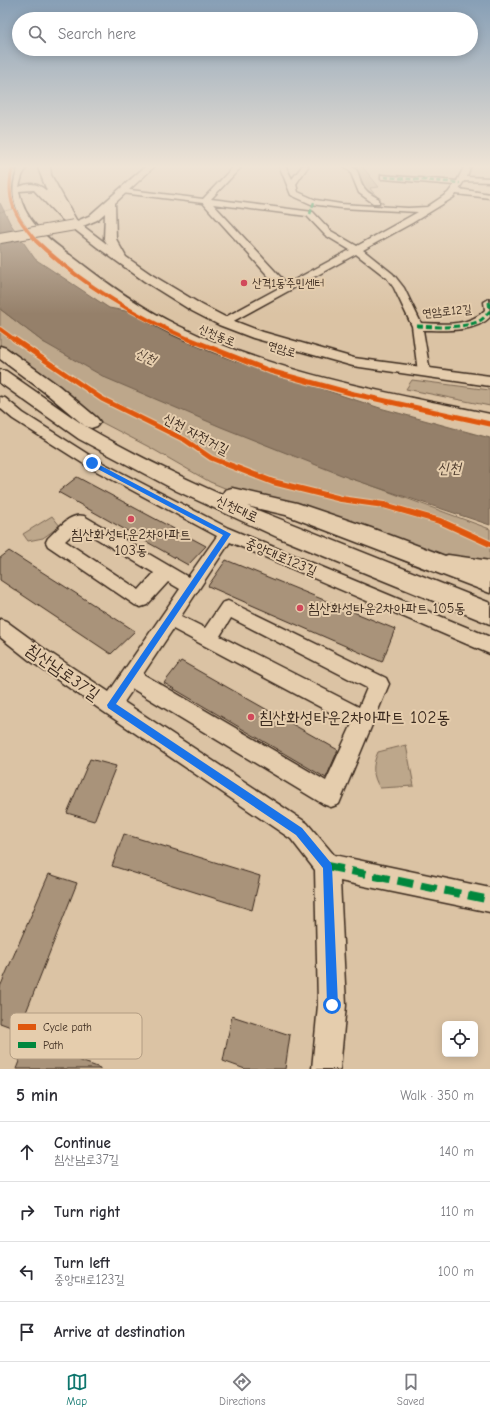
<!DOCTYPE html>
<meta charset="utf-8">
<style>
:root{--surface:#fff;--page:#f2f2f3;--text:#2b2b33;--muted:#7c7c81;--line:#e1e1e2;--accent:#0f766e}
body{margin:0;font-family:"Comic Neue","Poor Story",sans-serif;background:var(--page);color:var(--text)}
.controls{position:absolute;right:12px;bottom:12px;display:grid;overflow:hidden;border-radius:6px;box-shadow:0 2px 10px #0003}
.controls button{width:36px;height:36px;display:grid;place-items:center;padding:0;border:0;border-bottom:1px solid var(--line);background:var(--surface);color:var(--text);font:20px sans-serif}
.stop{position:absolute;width:12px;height:12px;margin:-9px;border:3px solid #1a73e8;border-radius:50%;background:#fff}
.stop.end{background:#1a73e8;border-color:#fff;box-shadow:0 1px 4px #0008}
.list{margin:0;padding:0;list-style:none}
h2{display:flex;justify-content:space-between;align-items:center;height:52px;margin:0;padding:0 16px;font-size:17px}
h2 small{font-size:13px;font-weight:400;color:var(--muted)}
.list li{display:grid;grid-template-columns:26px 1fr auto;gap:12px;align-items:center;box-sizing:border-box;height:60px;padding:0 16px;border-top:1px solid var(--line)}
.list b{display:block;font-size:15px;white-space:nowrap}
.list p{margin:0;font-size:13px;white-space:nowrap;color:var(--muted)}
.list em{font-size:13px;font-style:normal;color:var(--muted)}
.icon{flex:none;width:22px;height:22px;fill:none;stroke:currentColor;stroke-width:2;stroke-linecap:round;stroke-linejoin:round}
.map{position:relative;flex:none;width:490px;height:1069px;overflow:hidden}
.search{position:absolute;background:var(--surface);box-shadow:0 2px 10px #0003;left:12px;right:12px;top:12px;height:44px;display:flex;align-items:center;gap:10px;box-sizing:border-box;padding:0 14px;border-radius:22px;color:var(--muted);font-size:15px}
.sheet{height:292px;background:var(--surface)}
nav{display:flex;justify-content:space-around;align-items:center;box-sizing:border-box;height:56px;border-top:1px solid var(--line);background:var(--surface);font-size:11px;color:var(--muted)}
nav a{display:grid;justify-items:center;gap:2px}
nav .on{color:var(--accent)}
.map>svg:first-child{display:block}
</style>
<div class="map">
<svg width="490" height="1069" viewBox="0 0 490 1069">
<rect width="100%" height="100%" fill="#dbc3a4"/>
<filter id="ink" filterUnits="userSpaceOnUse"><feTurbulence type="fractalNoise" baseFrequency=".025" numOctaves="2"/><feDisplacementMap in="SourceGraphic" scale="8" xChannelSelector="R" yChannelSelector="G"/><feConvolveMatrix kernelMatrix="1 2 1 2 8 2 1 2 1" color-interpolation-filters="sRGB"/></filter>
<g filter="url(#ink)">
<!-- green -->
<path fill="#bda78b" stroke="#7c6854" d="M350,165H361L379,187L370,188L371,190L384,204L366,191L357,170Z
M0,309L43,342L354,479L490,529V590L420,568L210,482L149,447L78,410L0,346Z
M412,380L490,390V406L406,389Z
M52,516L60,526L43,538L28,541L23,534Z
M406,745L414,786L380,788C372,776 372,765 378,752Z"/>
<!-- water -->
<path fill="#95806a" stroke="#715e4c" d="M0,203L10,223L35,259L109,308L131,312L177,336L227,358L380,408L490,438V525L349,478L221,427L106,378L43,342L0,309Z"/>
<!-- building -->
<path fill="#a9937a" stroke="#3b2a1e" d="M77,477L206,546L188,565L58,492Z
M9,551L135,631L111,654L0,580V558Z
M226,560L395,629L382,662L208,586Z
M181,661L338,750L326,778L164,683Z
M90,759L116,766L94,821L67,813Z
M124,834L260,876L252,910L112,866Z
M49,874L77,883L19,1030L0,1023V987Z
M232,1016L290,1035L285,1069H245L223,1061Z
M27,1041L100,1068V1069H16Z"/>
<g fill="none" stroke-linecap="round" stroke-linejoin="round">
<defs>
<path id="minor" d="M43,165H50L51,175L79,225L78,227H72L71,225L43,175Z
M235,165H243L211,199L313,212L331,231L357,246L418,212L341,208L311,204L291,195L279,165H285L292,179L303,165H309L296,184L298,192L316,200L341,204L408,208L427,207L448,193L454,185L384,179H381V175L457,181L465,165H471L467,177L490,178V182L464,181L459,189L490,194V198L456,194L454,197L412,223L363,250L393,274L404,288L421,323C442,324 469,327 485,310L484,302L489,299L490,317C475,333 443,330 423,330L430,372L428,375H420L418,372L412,326L394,288L387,278L356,254L228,324H220L219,322L220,320L279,288L203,203L122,193L118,191L122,189L203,199ZM213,204L307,216L325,235L350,250L287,284Z
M343,165C363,165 356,180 366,190C369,194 375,196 379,199V203H373L359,193L350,171Z
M0,397L5,398L23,413L97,460L228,528L490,637V654L230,542L181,616L205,628L222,603L228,601L386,678L389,684L339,804L331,807L323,804L133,689L124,702L307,823L334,855L490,888V912L340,881L346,1005L340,1069H312L318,1005L315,870L291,839L104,712L29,660L0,637V619L6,621L43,648L109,692L180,589L168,582L147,605L141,607L135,605L48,546L46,542L48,538C58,529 70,512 84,516L188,577L217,536L87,466L13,419L0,408ZM79,528L154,573L139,590L65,541ZM231,618L367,688L359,707L220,636ZM173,629L352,724L326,781L143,674Z
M448,555L490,561V575L442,567L440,562L442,557Z"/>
<path id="major" d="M20,165H28L22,176L19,187C30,182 38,183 47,191L37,165H45L60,200L58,202L67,213L77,221L89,216L147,165H156L115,203L116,239L126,257L152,275L202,305L229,319L263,332L354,358L490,376V386L353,366L253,338L219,325L192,311L144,281L97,247L59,217L34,190L19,191C24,224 54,243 78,261C109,285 143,309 179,326C277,374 385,392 490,414V424C382,401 271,381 170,333C130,313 92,285 57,257C29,234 0,203 20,165ZM105,213L104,239L108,245L83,226L97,220Z"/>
<path id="highway" d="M0,346L6,348L59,386L97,418L100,422L97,426L91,428L85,426C129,452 175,474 222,495L225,490L232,488L297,503L371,528L490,573V593L286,515L247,506L490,603V624L277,537L177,491L79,439L0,383V370L6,371L85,426L47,394L0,359Z"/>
</defs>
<!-- minor casing -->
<use href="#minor" stroke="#3b2a1e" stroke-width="3"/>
<!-- major casing -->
<use href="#major" stroke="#3b2a1e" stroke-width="3"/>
<!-- highway casing -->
<use href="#highway" stroke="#3b2a1e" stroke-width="3"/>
<!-- path -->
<path stroke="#3b2a1e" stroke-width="1" stroke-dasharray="0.5 1.5" stroke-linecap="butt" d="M0,212L13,209"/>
<!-- minor -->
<use href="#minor" fill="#e5cdad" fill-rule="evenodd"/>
<!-- major -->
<use href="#major" fill="#e5cdad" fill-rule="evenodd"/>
<!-- highway -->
<use href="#highway" fill="#e5cdad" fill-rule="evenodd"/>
<defs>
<path id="major-bridge" d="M0,238L75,225"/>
</defs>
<!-- major-bridge casing -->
<use href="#major-bridge" stroke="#3b2a1e" stroke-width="12" stroke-linecap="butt"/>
<!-- major-bridge -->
<use href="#major-bridge" stroke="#e5cdad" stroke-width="10"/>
<!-- quiet-far2 -->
<path stroke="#00873e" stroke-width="2.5" stroke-dasharray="5 2.5" stroke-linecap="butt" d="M384,177L460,183
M310,214L314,202"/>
<!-- quiet-far1 -->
<path stroke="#00873e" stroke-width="3" stroke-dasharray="6 3" stroke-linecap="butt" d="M417,326C435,327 465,329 481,320C484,318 487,314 490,311L489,302"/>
<!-- quiet -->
<path stroke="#00873e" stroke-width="8" stroke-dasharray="16 8" stroke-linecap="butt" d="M327,866L490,900"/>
<defs>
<path id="cycleway-far3" d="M13,165C4,199 15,217 37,242"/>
<path id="cycleway-far2" d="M36,241C81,284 135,316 191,340
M0,329L15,340"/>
<path id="cycleway-far1" d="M14,339L102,399L185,440L211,458L226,464
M189,339L270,371L354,394L490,424"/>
<path id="cycleway" d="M224,463L273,482L341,499L384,505L440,521L490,544"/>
</defs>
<!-- cycleway-far3 casing -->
<use href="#cycleway-far3" stroke="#e5cdad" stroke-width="4"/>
<!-- cycleway-far2 casing -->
<use href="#cycleway-far2" stroke="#e5cdad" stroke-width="5.5"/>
<!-- cycleway-far1 casing -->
<use href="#cycleway-far1" stroke="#e5cdad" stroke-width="7"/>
<!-- cycleway casing -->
<use href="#cycleway" stroke="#e5cdad" stroke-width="8"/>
<!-- cycleway-far3 -->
<use href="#cycleway-far3" stroke="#df570d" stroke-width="3"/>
<!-- cycleway-far2 -->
<use href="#cycleway-far2" stroke="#df570d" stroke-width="4"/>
<!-- cycleway-far1 -->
<use href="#cycleway-far1" stroke="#df570d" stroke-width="5"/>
<!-- cycleway -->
<use href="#cycleway" stroke="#df570d" stroke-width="6"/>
</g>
</g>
<!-- sky -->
<linearGradient id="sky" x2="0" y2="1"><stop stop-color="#879fb6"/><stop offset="0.53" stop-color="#efe4d6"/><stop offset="1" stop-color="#efe4d6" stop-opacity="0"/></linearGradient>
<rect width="490" height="314" fill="url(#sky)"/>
<!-- route -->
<path fill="#1a73e8" d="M92,461L231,534L116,704L302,828L331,863L332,866L338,1005L336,1009L332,1011L328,1009L327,1005L323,868L296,835L108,708L107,705L223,535L90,465L89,463Z"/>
<!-- markers -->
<g fill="#d1495b" stroke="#e5cdad" stroke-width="1.5">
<circle cx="244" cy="283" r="4"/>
<circle cx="131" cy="519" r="4"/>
<circle cx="300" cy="608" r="4"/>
<circle cx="251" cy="717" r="4"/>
</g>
<g text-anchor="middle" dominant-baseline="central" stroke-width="4" stroke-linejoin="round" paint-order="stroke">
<!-- far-poi labels -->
<g font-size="12" fill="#3b2a1e" stroke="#e5cdad" text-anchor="start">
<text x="252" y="283">산격1동주민센터</text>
</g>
<!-- far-street labels -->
<g font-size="12" fill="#3b2a1e" stroke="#e5cdad">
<text transform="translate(447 311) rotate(-5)">연암로12길</text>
<text transform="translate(217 335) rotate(23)">신천동로</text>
<text transform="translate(282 349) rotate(18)">연암로</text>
</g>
<!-- far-water labels -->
<g font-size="13" font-style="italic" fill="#4d3b2d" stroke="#e5cdad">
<text transform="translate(146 356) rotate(25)">신천</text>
</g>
<!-- street labels -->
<g font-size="14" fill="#3b2a1e" stroke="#e5cdad">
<text transform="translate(196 434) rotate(28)">신천 자전거길</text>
<text transform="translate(237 509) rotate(25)">신천대로</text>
<text transform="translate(281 557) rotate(23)">중앙대로123길</text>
</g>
<!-- poi labels -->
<g font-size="14" fill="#3b2a1e" stroke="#e5cdad">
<text x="131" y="534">침산화성타운2차아파트<tspan x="131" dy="16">103동</tspan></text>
<text x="308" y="608" text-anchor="start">침산화성타운2차아파트 105동</text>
</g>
<!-- water labels -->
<g font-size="15" font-style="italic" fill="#4d3b2d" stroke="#e5cdad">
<text x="449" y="468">신천</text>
</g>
<!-- near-street labels -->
<g font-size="17" fill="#3b2a1e" stroke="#e5cdad">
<text transform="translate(63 672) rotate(35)">침산남로37길</text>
</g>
<!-- near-poi labels -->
<g font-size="17" fill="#3b2a1e" stroke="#e5cdad" text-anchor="start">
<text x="259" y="717">침산화성타운2차아파트 102동</text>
</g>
</g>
<!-- legend -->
<rect x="10" y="1013" width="132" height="46" rx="6" fill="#e5cdad" stroke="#b29c82" stroke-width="1"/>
<rect x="18" y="1024" width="18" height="6" fill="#df570d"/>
<rect x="18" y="1042" width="18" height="6" fill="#00873e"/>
<g font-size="11" fill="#3b2a1e">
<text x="43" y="1031">Cycle path</text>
<text x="43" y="1049">Path</text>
</g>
</svg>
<div class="controls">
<button><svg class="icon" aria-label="locate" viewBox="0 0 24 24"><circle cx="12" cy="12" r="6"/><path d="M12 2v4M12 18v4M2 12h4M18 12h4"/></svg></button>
</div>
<div class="stop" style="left:332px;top:1005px"></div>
<div class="stop end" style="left:92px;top:463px"></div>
<div class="search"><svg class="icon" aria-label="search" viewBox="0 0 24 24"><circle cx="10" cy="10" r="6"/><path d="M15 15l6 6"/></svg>Search here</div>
</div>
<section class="sheet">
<h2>5 min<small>Walk · 350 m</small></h2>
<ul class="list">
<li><svg class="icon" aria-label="ahead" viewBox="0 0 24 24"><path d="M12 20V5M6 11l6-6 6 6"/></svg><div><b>Continue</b><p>침산남로37길</p></div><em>140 m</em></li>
<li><svg class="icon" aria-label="right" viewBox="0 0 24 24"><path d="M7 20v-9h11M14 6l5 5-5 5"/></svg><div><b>Turn right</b></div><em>110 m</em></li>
<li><svg class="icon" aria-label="left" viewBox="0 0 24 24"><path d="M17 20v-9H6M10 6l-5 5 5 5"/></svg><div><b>Turn left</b><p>중앙대로123길</p></div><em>100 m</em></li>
<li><svg class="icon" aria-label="arrive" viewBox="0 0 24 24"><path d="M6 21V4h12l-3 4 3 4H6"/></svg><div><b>Arrive at destination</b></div></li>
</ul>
</section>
<nav>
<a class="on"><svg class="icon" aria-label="map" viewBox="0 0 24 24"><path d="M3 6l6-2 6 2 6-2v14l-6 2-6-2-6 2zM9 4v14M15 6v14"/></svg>Map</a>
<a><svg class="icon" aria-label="directions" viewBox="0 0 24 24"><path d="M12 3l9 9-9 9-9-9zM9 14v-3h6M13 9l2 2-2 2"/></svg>Directions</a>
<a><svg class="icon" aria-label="saved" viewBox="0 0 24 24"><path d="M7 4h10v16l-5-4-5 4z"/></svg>Saved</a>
</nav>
